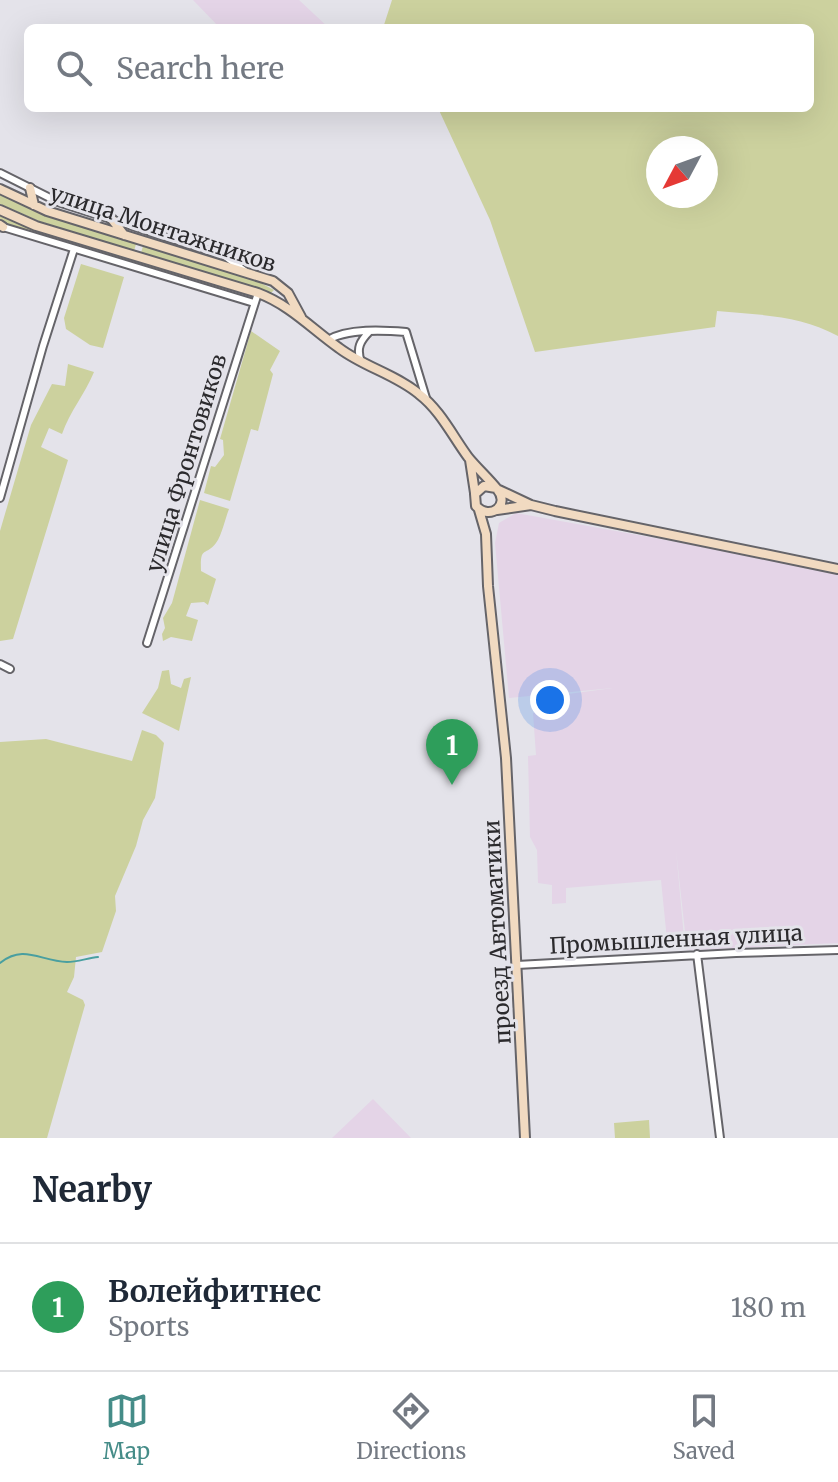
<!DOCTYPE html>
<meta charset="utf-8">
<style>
:root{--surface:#fff;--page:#f6f6f7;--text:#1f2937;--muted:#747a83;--line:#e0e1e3;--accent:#458c88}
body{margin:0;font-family:Merriweather,serif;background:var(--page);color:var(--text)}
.compass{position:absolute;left:646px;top:136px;width:72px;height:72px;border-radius:50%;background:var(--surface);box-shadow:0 8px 32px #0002;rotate:229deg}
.you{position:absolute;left:550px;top:700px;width:28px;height:28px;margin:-20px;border:6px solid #fff;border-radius:50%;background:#1a73e8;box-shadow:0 0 0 12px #1a73e833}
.badge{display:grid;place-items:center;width:52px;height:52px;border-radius:50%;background:var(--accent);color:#fff;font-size:26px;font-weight:700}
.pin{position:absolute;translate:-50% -66px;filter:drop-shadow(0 2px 4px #0008)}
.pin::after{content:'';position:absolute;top:42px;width:28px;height:24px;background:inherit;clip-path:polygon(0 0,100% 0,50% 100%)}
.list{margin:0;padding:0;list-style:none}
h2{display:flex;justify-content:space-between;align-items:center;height:104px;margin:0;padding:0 32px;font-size:34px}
h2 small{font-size:26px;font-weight:400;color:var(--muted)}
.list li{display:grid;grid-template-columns:52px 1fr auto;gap:24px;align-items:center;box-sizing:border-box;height:128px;padding:0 32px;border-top:2px solid var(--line)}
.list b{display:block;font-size:30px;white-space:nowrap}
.list p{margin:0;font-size:26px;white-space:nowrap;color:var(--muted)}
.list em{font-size:26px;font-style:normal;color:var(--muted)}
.icon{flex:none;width:44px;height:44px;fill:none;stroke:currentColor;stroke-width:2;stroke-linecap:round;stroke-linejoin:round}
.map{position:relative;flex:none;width:838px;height:1138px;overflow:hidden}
.search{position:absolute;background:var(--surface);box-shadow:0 8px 32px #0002;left:24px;right:24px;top:24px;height:88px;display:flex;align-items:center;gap:20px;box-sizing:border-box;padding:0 28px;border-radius:12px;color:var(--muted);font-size:30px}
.sheet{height:232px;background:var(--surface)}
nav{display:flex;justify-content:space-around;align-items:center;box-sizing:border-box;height:112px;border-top:2px solid var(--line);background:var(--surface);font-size:22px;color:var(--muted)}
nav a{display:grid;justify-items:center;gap:4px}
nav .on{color:var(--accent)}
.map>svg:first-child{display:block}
</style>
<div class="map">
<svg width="838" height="1138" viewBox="0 0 838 1138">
<rect width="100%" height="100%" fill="#e4e3ea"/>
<!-- industrial -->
<path fill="#e4d4e7" d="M193,0H299L329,28H220Z
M516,513L838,571V943L687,950L676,850L684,938L667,940L661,880L566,888V903L552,904V885L538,883L537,850L530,837L528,756L536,755L533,713L554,711L553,696L613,688L509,698L495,543L499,523Z
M373,1099L411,1138H332Z"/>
<!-- green -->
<path fill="#ccd19e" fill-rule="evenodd" d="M392,0H838V336C800,315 760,315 717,311L715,327L535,352L490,220L438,108H810V28H383ZM658,148H706V196H658Z
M0,192L41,213L136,244L134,251L39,221L0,204Z
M0,214L28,227L223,286L219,288L9,225L0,219Z
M143,246L255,280L274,290L271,293L141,253Z
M81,264L124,277L103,348L90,345L66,329L64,318Z
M251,331L280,351L270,370L273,374L258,431L251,429L230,501L204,493L211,466L215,467L224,455L223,440L220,439Z
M68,364L94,372C85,394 70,411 62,434L49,428L41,447L68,460L13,639L0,641V531L31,425L52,384L65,386Z
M200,500L229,509C225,519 222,535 216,543C205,557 200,545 201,571L216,579L208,605L204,602L191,603L186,616L198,620L192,641L171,637L163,641L162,634L165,628L163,618L172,603Z
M169,670L171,684L181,688L184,679L191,677L179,731L142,713L158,688L162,671Z
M142,730L156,735L164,743L155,798L143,820L136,846L115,896L116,911L102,952L76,957L74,977L67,992L83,1000L85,1005L47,1138H0V742L46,739L132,761Z
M649,1120L650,1138H615L614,1123Z"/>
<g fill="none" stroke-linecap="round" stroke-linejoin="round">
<!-- stream -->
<path stroke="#499fa0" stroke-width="2" d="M0,963C24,944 40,961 67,962C77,962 88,958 98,957"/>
<defs>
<path id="minor" d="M0,173L58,202L225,256L246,272
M0,226L254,303
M328,340C348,328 383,330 406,332L426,398
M361,362C356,348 360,341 370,331
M0,498L43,346L74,249
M147,643L258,293
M0,664L10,669
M697,954L720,1138
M517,965L736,953L838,950"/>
<path id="secondary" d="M30,188L34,205
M0,189L47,211L273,281L288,293L301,317
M0,210L36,226L258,293C290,305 312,329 339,348C364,367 395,374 419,394C440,410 452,435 468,457C477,468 488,478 497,489C511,505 490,521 476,506L475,494L484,486L496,488
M111,218L124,235
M0,225L3,227
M470,460L475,493
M499,490L531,505L555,511L838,569
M479,510L486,534L488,586L506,758L525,1138
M497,510L531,505"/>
</defs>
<!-- minor casing -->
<use href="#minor" stroke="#656469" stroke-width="10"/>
<!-- secondary casing -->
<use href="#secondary" stroke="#656469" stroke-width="12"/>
<!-- minor -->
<use href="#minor" stroke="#fff" stroke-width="6"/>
<!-- secondary -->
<use href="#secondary" stroke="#f1dac1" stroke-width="8"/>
</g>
<g text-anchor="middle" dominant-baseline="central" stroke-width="6" stroke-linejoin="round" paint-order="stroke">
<!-- street labels -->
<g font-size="22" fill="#2b2a2d" stroke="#e4e3ea">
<text transform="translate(163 228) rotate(18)">улица Монтажников</text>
<text transform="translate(186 463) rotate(-73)">улица Фронтовиков</text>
<text transform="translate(497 932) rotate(-93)">проезд Автоматики</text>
<text transform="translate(676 939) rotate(-3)">Промышленная улица</text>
</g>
</g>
</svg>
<svg class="compass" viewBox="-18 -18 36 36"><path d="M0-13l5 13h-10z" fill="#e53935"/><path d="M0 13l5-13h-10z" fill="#747a83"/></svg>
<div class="you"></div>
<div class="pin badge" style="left:452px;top:785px;background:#2e9e5b">1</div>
<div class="search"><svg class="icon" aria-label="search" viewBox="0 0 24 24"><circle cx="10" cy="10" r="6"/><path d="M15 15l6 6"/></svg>Search here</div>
</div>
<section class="sheet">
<h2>Nearby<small></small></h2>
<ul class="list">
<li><span class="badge" style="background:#2e9e5b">1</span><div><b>Волейфитнес</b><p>Sports</p></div><em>180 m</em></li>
</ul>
</section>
<nav>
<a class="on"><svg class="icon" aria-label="map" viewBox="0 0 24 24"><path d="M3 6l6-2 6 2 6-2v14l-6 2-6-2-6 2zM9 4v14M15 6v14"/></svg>Map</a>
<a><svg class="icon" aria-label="directions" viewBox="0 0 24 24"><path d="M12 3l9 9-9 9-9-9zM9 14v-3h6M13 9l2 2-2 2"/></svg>Directions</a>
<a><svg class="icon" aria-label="saved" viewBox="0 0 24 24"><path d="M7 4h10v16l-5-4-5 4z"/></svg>Saved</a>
</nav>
